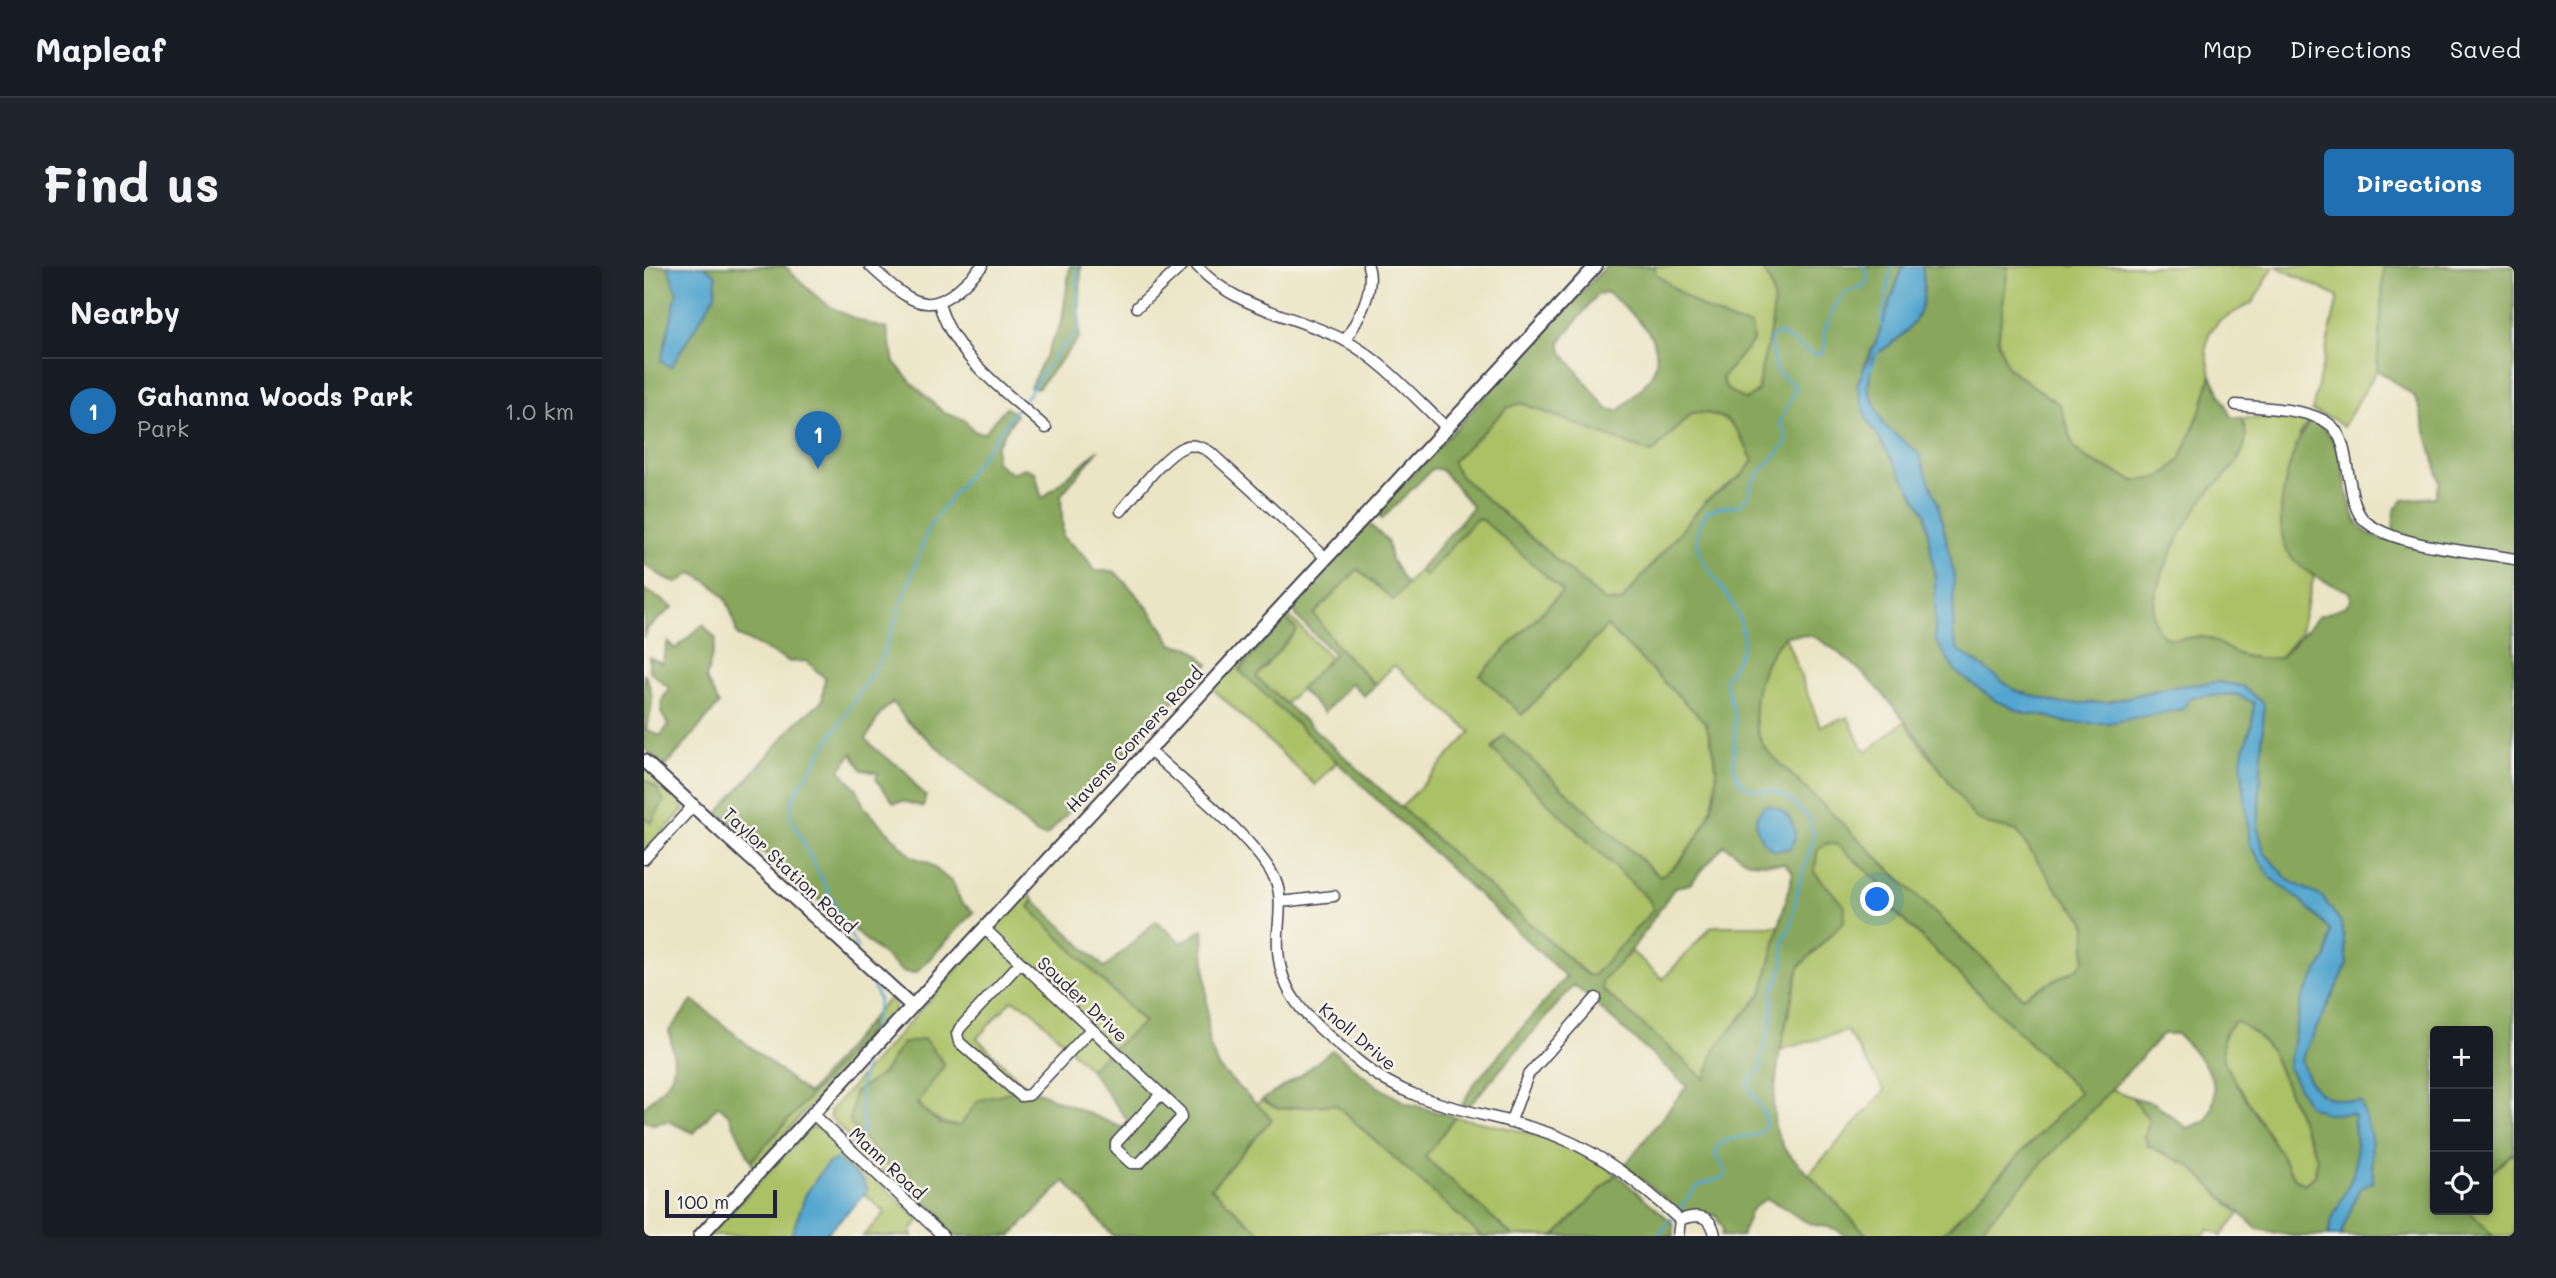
<!DOCTYPE html>
<meta charset="utf-8">
<style>
:root{--surface:#171b24;--page:#20242c;--text:#f1f3f6;--muted:#9ea1a6;--line:#363941;--accent:#1f6fb2}
body{margin:0;font-family:Mali,sans-serif;background:var(--page);color:var(--text)}
.controls{position:absolute;right:21px;bottom:21px;display:grid;overflow:hidden;border-radius:7px;box-shadow:0 4px 10px #0003}
.controls button{width:63px;height:63px;display:grid;place-items:center;padding:0;border:0;border-bottom:2px solid var(--line);background:var(--surface);color:var(--text);font:35px sans-serif}
.scale{position:absolute;left:21px;bottom:18px;width:112px;box-sizing:border-box;padding-left:7px;border:4px solid #22223b;border-top:0;font-size:19px;line-height:24px;white-space:nowrap;color:#22223b;-webkit-text-stroke:5px #f7f3e8;paint-order:stroke}
.you{position:absolute;left:1234px;top:634px;width:24px;height:24px;margin:-18px;border:5px solid #fff;border-radius:50%;background:#1a73e8;box-shadow:0 0 0 10px #1a73e833}
.badge{display:grid;place-items:center;width:46px;height:46px;border-radius:50%;background:var(--accent);color:#fff;font-size:23px;font-weight:700}
.pin{position:absolute;translate:-50% -58px;filter:drop-shadow(0 2px 4px #0008)}
.pin::after{content:'';position:absolute;top:37px;width:24px;height:21px;background:inherit;clip-path:polygon(0 0,100% 0,50% 100%)}
.list{margin:0;padding:0;list-style:none}
h2{display:flex;justify-content:space-between;align-items:center;height:91px;margin:0;padding:0 28px;font-size:30px}
h2 small{font-size:23px;font-weight:400;color:var(--muted)}
.list li{display:grid;grid-template-columns:46px 1fr auto;gap:21px;align-items:center;box-sizing:border-box;height:105px;padding:0 28px;border-top:2px solid var(--line)}
.list b{display:block;font-size:26px;white-space:nowrap}
.list p{margin:0;font-size:23px;white-space:nowrap;color:var(--muted)}
.list em{font-size:23px;font-style:normal;color:var(--muted)}
.icon{flex:none;width:38px;height:38px;fill:none;stroke:currentColor;stroke-width:2;stroke-linecap:round;stroke-linejoin:round}
.map{position:relative;flex:none;width:1870px;height:970px;overflow:hidden;border-radius:7px}
header{display:flex;align-items:center;gap:42px;box-sizing:border-box;height:98px;padding:0 35px;background:var(--surface);border-bottom:2px solid var(--line)}
header strong{font-size:33px}
nav{display:flex;gap:38px;margin-inline-start:auto;font-size:24px}
.intro{display:flex;align-items:center;justify-content:space-between;box-sizing:border-box;height:168px;padding:0 42px}
h1{margin:0;font-size:49px}
.button{padding:18px 32px;border-radius:7px;background:var(--accent);color:#fff;font-size:24px;font-weight:700}
main{display:flex;gap:42px;padding:0 42px}
aside{flex:1;background:var(--surface);border-radius:7px;box-shadow:0 4px 10px #0003}
.map>svg:first-child{display:block}
</style>
<header>
<strong>Mapleaf</strong>
<nav><a>Map</a><a>Directions</a><a>Saved</a></nav>
</header>
<div class="intro"><h1>Find us</h1><a class="button">Directions</a></div>
<main>
<aside>
<h2>Nearby<small></small></h2>
<ul class="list">
<li><span class="badge">1</span><div><b>Gahanna Woods Park</b><p>Park</p></div><em>1.0 km</em></li>
</ul>
</aside>
<div class="map">
<svg width="1870" height="970" viewBox="0 0 1870 970">
<rect width="100%" height="100%" fill="#f7f3e8"/>
<filter id="ink" filterUnits="userSpaceOnUse"><feTurbulence type="fractalNoise" baseFrequency=".0143" numOctaves="2"/><feDisplacementMap in="SourceGraphic" scale="14" xChannelSelector="R" yChannelSelector="G"/><feConvolveMatrix kernelMatrix="1 2 1 2 8 2 1 2 1" color-interpolation-filters="sRGB"/></filter>
<filter id="wash" filterUnits="userSpaceOnUse"><feTurbulence type="fractalNoise" baseFrequency=".00686" numOctaves="4" result="noise"/><feDisplacementMap in="SourceGraphic" scale="28" xChannelSelector="R" yChannelSelector="G"/><feGaussianBlur stdDeviation="1.57" result="paint"/><feColorMatrix in="noise" values="0 0 0 0 0 0 0 0 0 0 0 0 0 0 0 0 0 1.4 0 .05"/><feComposite in="paint" operator="in"/></filter>
<g filter="url(#wash)">
<rect width="100%" height="100%" fill="#ebe5c6"/>
<!-- green -->
<path fill="#abc166" stroke="#667250" stroke-width="2" d="M1011,0H1114C1148,28 1116,88 1114,125L1102,134L1083,124L1078,112L1109,75L1107,61C1067,52 1042,32 1011,7Z
M1364,0H1630L1609,36L1575,55L1565,67L1562,84L1567,109L1558,141L1537,194L1516,212L1491,215L1443,193L1430,182L1416,139L1364,102L1354,75Z
M1632,0H1740L1733,104L1699,161L1689,153L1668,145L1694,31Z
M877,137L1008,187L1048,147C1088,146 1093,162 1109,195L1098,209L1062,235L977,336L960,335L816,210L808,196L863,142Z
M1598,152L1667,154L1656,167L1646,290L1670,311L1655,368L1636,392C1623,393 1607,393 1594,388C1582,384 1573,374 1560,371C1546,369 1532,378 1519,369C1488,346 1542,255 1559,233C1576,211 1596,203 1602,173C1603,167 1599,158 1598,152Z
M832,253L839,254L919,325L837,409L878,448L963,360L1061,456C1080,504 1076,544 1043,585C1034,596 1029,605 1015,610L860,470L849,483L1006,635L1010,644L950,709H944L756,543L827,466L750,399L731,419L694,381L670,348L714,303L749,333L775,304L781,310Z
M637,348H643L687,392L640,439L611,411L652,364L595,404L693,496L671,519L567,421Z
M1141,370L1176,460L1204,451L1217,480L1224,485L1261,455L1278,482L1343,558L1373,565L1414,625L1440,653L1443,662L1440,694L1433,703L1378,731L1122,484C1100,451 1113,397 1141,370Z
M0,499C13,511 39,526 39,544L0,587V551L7,557L13,522L0,513Z
M1183,577L1194,579L1235,616L1237,632L1436,826L1297,970H1224L1163,910L1241,825L1203,765L1136,784L1155,701L1200,655V640L1170,606L1174,583Z
M382,626L390,634L385,641L500,757L445,803L386,742L368,734L333,772L382,821L334,835L316,860C267,855 268,818 258,778L239,807L210,827L206,857L249,905L263,931L186,851V845Z
M1068,660H1138L1118,727L1071,783L1061,814L959,724L957,716L987,685L1019,713Z
M248,729L251,740L249,748L110,902L107,895L225,766L227,753Z
M1593,755L1612,768L1627,785L1673,891L1671,910L1659,918L1651,912L1581,798C1577,781 1576,765 1593,755Z
M1467,823L1488,831L1505,854L1501,871L1504,880L1545,899L1595,948L1577,970L1565,963L1559,970H1330Z
M618,834L635,843L691,838L837,970H620L567,922L628,853L612,839Z
M811,851C868,863 925,871 972,908L911,970H869L780,891Z
M172,861L179,863L276,954L267,964L269,970H219L241,947L221,928L223,923L162,928L147,970H63L165,863Z
M1870,885V970H1849L1824,944H1844V910Z"/>
<!-- forest -->
<path fill="#88a75b" stroke="#55644b" stroke-width="2" fill-rule="evenodd" d="M0,0H141C175,37 195,50 243,63L250,96L268,117L300,147L319,153L330,165L340,167L362,141L372,149L352,180V196L367,207L381,202L391,206L398,233L455,183L417,229L419,271L441,290L451,305H470C493,328 512,349 528,378L547,382L565,398L402,570L393,568L262,454L249,436L237,447L222,473C233,488 248,494 261,505C270,513 268,521 282,530L279,541L259,535L250,537L232,513L234,507L218,504L208,487L196,504L213,523L220,541L268,591L283,596L309,617L317,636L330,646L272,707L259,706L74,547L152,457L178,435L181,412L162,395L146,396L93,369C86,335 81,323 48,307L34,317L22,313L0,298Z
M426,0H437L435,72L394,122L386,121L418,56Z
M962,0H1011V7C1042,32 1068,52 1107,60L1109,75L1078,112L1083,124L1102,134L1114,125C1116,88 1148,28 1114,0H1259L1232,76L1220,97L1222,151L1281,246L1291,311V345L1311,405L1352,435L1382,448L1399,449L1424,457L1539,443L1546,431L1592,428L1610,437L1608,458L1597,493L1606,579L1627,612L1655,633L1687,665L1683,690L1658,732L1644,801L1683,848L1709,847C1711,867 1715,889 1709,908C1702,930 1687,947 1684,970H1649L1613,963L1545,899L1504,880L1501,871L1505,854L1488,831L1510,837L1543,862L1562,855C1584,816 1559,795 1533,768H1519L1330,970H1297L1436,826L1237,632L1235,616L1194,579L1183,577L1174,583L1170,606L1201,640L1200,655L1155,701L1136,784L1129,839L1131,862L1141,884L1224,970H1201C1189,958 1180,963 1165,957C1148,950 1140,938 1121,933L1107,944L1098,970H1077L1079,963L1072,950L1054,945L1039,948L981,899L1043,820L930,719L823,842L818,839L829,819L922,711L595,404L641,352L653,364L612,411L943,709H950L1009,644L1006,635L848,483L860,469L1015,610C1029,605 1035,596 1044,585C1076,544 1080,504 1061,456L963,360L878,449L836,409L919,325L839,254L832,253L781,310L775,304L829,241L798,204L789,202L738,253L732,248ZM963,26C987,46 1026,74 1008,108C1001,122 985,134 975,145L963,143L918,86L916,76L953,29ZM877,137L1008,187L1048,147C1088,145 1093,162 1109,195L1098,209L1062,235L977,336L960,335L816,210L808,196L863,142ZM1141,370C1149,370 1165,367 1172,372C1241,411 1284,489 1330,551L1343,558L1373,565L1414,625L1440,653L1443,661L1440,694L1433,703L1378,731L1122,484C1100,451 1113,397 1141,370ZM1080,579L1104,596L1141,598L1149,606L1118,727L1071,783L1061,813L959,724L958,715L987,685L1031,621L1046,618ZM1592,755L1612,768L1627,785L1673,891L1671,910L1660,918L1651,912L1581,798C1577,782 1576,765 1592,755Z
M1278,0H1364L1354,75L1364,102L1416,139L1430,182L1443,193L1490,215L1516,212L1536,194L1558,141L1567,109L1587,151L1598,152C1599,158 1603,167 1602,173C1596,203 1576,211 1559,233C1542,255 1488,346 1519,369C1532,378 1546,369 1560,371C1573,374 1582,383 1594,388C1607,393 1623,393 1636,392L1674,351L1701,340L1707,334L1706,326C1683,316 1661,309 1646,289C1624,260 1646,179 1667,154C1715,176 1689,248 1727,269C1733,273 1742,273 1749,275L1750,244L1759,234L1791,231L1796,216L1775,140L1770,130L1733,104L1740,0H1870V885L1844,910V765H1791V944H1824L1849,970H1696L1715,923L1729,915L1727,871L1717,837C1679,832 1670,833 1657,794L1703,699L1698,658L1678,631L1644,614L1620,586L1614,562L1620,438L1576,416L1526,421L1464,436L1418,438L1372,425L1314,384L1309,368L1302,271L1294,238L1275,188L1239,159L1224,122L1229,90C1268,66 1286,49 1278,0Z
M724,257L743,274L747,294L763,319L749,334L714,303L670,348L694,381L731,419L720,430L707,417L680,447L656,423L690,388L653,351L647,338Z
M0,323L29,341L4,362L0,372Z
M59,359L72,373L62,413L75,438L22,500L19,499L0,482V407C11,427 9,442 2,463L16,470L25,459L17,447L19,432L26,423L5,404V391L18,397L24,375L31,383Z
M0,513L13,522L20,535L7,557L0,551Z
M390,634L461,702L512,655L538,677L559,663L565,777L574,801L628,853L567,922L620,970H469L421,915L367,970H305L263,931L249,905L206,857L210,827L239,807L258,778L280,773L301,798L273,838L296,858L316,860L334,835L382,821L479,862L484,855L445,803L500,756L385,641Z
M49,734L164,828L227,753L225,765L107,895L85,849L74,839L50,867L24,855L9,858L0,855V841C33,809 34,810 25,765Z
M688,784L733,820L762,837L811,851L781,891L869,970H837L691,838L634,843L618,834L656,810Z
M972,908L1029,957L1030,970H911Z"/>
<!-- water -->
<path fill="#53a6cf" stroke="#3a6485" stroke-width="2" d="M24,0H60L72,9L71,29L27,101L17,96L33,27Z
M1259,0H1278C1286,49 1268,65 1229,90L1224,122L1239,158L1275,188L1294,238L1310,308L1309,368L1314,384L1372,425L1418,438L1464,436L1526,421L1576,416L1598,420L1620,438L1614,562L1620,586L1644,614L1678,631L1698,658L1703,699L1657,794C1670,833 1679,832 1717,836L1727,871L1729,915L1715,923L1696,970H1684C1687,947 1702,930 1709,908C1715,890 1711,867 1709,848H1683L1664,839L1644,801L1658,732L1683,690L1687,665L1655,633L1627,612L1606,579L1597,493L1608,458L1610,437L1592,428L1547,431L1539,443L1465,457H1424L1399,449L1382,448L1352,435L1311,405L1291,373V311L1281,246L1222,151L1213,118L1232,76Z
M1122,539C1143,541 1158,563 1147,582L1130,585C1115,574 1103,554 1122,539Z
M192,893L219,914L223,923L221,928L180,970H147L162,928L182,899Z"/>
<g fill="none" stroke-linecap="round" stroke-linejoin="round">
<!-- stream -->
<path stroke="#53a6cf" stroke-width="2.5" d="M1239,62L1237,57L1248,0
M1227,103L1234,86
M378,137L414,85L435,65L433,0
M213,682L146,550L149,531L238,391L285,261L373,142
M224,707L235,734L226,778
M207,880L220,866L216,825L221,798
M194,896L202,885
M1032,946L1054,920L1080,911L1083,906L1071,889C1076,867 1099,874 1115,868L1122,859L1121,849L1103,818L1118,801L1117,793L1128,752L1129,725L1139,700L1140,672L1147,660L1154,621L1170,572L1166,553L1144,532L1129,525L1105,523L1096,516L1090,501L1091,452L1081,414C1087,402 1099,388 1099,374C1100,321 1029,297 1063,246L1075,241L1094,240L1104,231L1110,213L1142,178V168L1136,156L1153,121L1132,105L1126,73L1135,67L1171,89L1179,86L1182,75L1180,66L1192,38L1201,27L1221,19L1225,11L1219,0
M1013,970L1029,952"/>
</g>
</g>
<g filter="url(#ink)">
<g fill="none" stroke-linecap="round" stroke-linejoin="round">
<defs>
<path id="minor" d="M226,0C276,46 289,53 338,0
M553,0C593,44 649,48 700,74C738,94 771,132 802,161
M295,37C309,91 363,126 402,162
M493,41L538,0
M701,75C713,55 732,24 724,0
M1592,139C1618,142 1677,142 1692,165C1702,179 1702,200 1706,216C1708,229 1711,246 1721,255C1753,282 1829,284 1870,293
M477,245C492,228 520,189 540,181C549,177 558,181 566,186L681,291
M504,483C539,516 609,571 630,611C639,628 635,649 634,668C630,732 670,757 714,795C775,847 845,843 915,871C962,890 998,920 1036,954
M0,593L50,539
M636,636L690,630
M340,662L536,846L537,852L496,897H487L472,883V877L517,828
M376,697L316,762L313,768L315,776L377,830L385,829L447,763
M168,847L299,970
M866,857L884,809L952,732
M1036,954C1054,947 1068,949 1071,970
M1034,970L1036,954"/>
<path id="major" d="M0,495L268,740
M56,970L952,0"/>
</defs>
<!-- minor casing -->
<use href="#minor" stroke="#403f50" stroke-width="13"/>
<!-- major casing -->
<use href="#major" stroke="#403f50" stroke-width="16"/>
<!-- minor -->
<use href="#minor" stroke="#fff" stroke-width="10"/>
<!-- major -->
<use href="#major" stroke="#fff" stroke-width="12"/>
</g>
</g>
<g text-anchor="middle" dominant-baseline="central" stroke-width="5" stroke-linejoin="round" paint-order="stroke">
<!-- street labels -->
<g font-size="18" fill="#22223b" stroke="#f7f3e8">
<text transform="translate(490 473) rotate(-47)">Havens Corners Road</text>
<text transform="translate(146 604) rotate(43)">Taylor Station Road</text>
<text transform="translate(439 733) rotate(43)">Souder Drive</text>
<text transform="translate(714 770) rotate(40)">Knoll Drive</text>
<text transform="translate(244 897) rotate(43)">Mann Road</text>
</g>
</g>
</svg>
<div class="controls">
<button>+</button>
<button>−</button>
<button><svg class="icon" aria-label="locate" viewBox="0 0 24 24"><circle cx="12" cy="12" r="6"/><path d="M12 2v4M12 18v4M2 12h4M18 12h4"/></svg></button>
</div>
<div class="scale">100 m</div>
<div class="you"></div>
<div class="pin badge" style="left:174px;top:203px">1</div>
</div>
</main>
